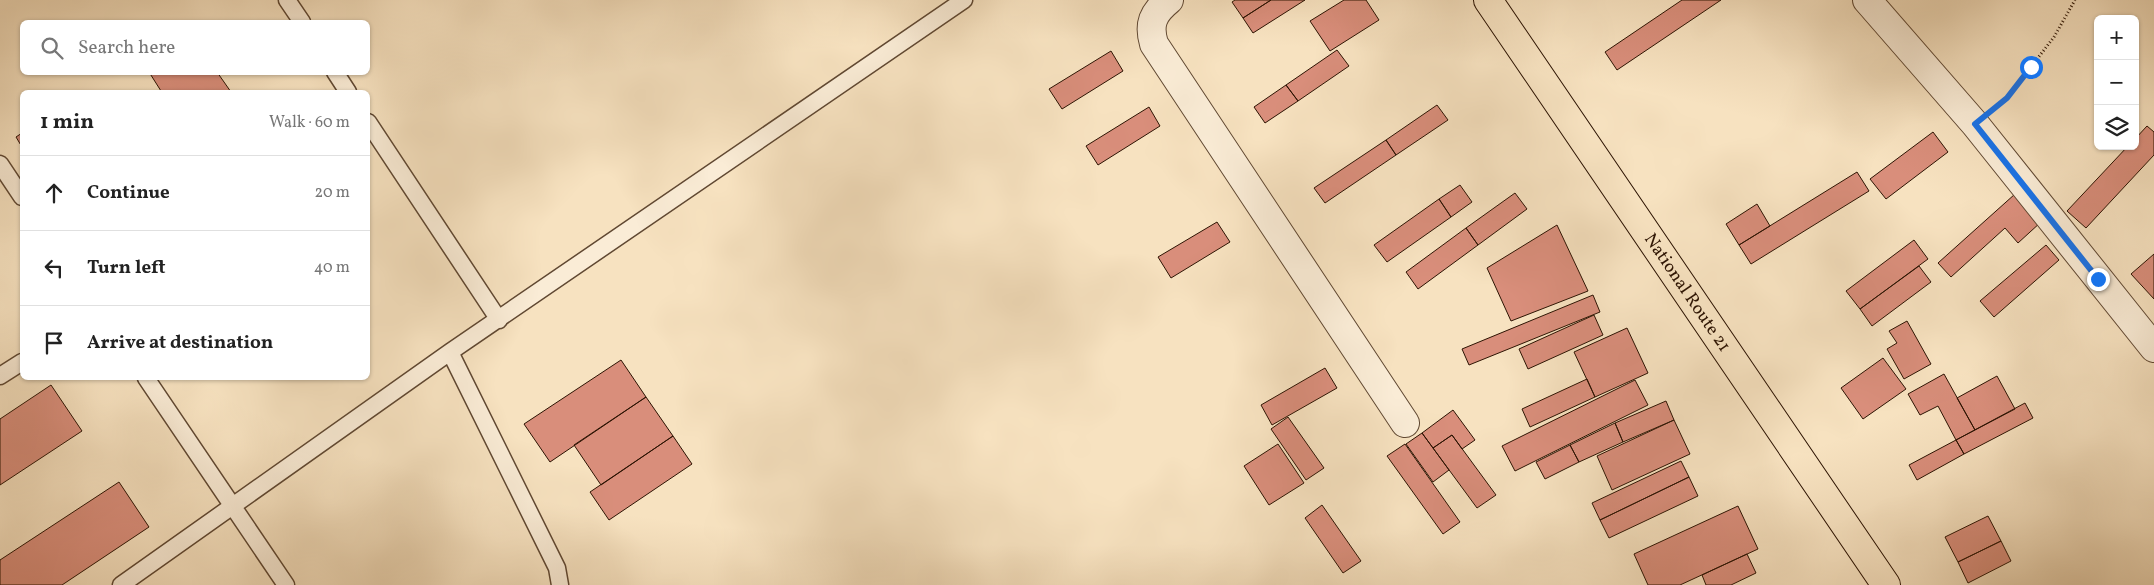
<!DOCTYPE html>
<meta charset="utf-8">
<style>
:root{--surface:#fff;--page:#f6f6f6;--text:#222;--muted:#767676;--line:#e0e0e0}
body{margin:0;font-family:Vollkorn,serif;background:var(--page);color:var(--text)}
.controls{position:absolute;right:15px;top:15px;display:grid;overflow:hidden;border-radius:8px;box-shadow:0 1px 4px #0004}
.controls button{width:45px;height:45px;display:grid;place-items:center;padding:0;border:0;border-bottom:1px solid var(--line);background:var(--surface);color:var(--text);font:25px sans-serif}
.stop{position:absolute;width:15px;height:15px;margin:-11px;border:4px solid #1a73e8;border-radius:50%;background:#fff}
.stop.end{background:#1a73e8;border-color:#fff;box-shadow:0 1px 5px #0008}
.list{margin:0;padding:0;list-style:none}
h2{display:flex;justify-content:space-between;align-items:center;height:65px;margin:0;padding:0 20px;font-size:21px}
h2 small{font-size:16px;font-weight:400;color:var(--muted)}
.list li{display:grid;grid-template-columns:32px 1fr auto;gap:15px;align-items:center;box-sizing:border-box;height:75px;padding:0 20px;border-top:1px solid var(--line)}
.list b{display:block;font-size:19px;white-space:nowrap}
.list em{font-size:16px;font-style:normal;color:var(--muted)}
.icon{flex:none;width:28px;height:28px;fill:none;stroke:currentColor;stroke-width:2;stroke-linecap:round;stroke-linejoin:round}
.map{position:relative;flex:none;width:2154px;height:585px;overflow:hidden}
.search{position:absolute;background:var(--surface);box-shadow:0 1px 4px #0004;left:20px;top:20px;width:350px;height:55px;display:flex;align-items:center;gap:12px;box-sizing:border-box;padding:0 18px;border-radius:8px;color:var(--muted);font-size:19px}
.panel{position:absolute;background:var(--surface);box-shadow:0 1px 4px #0004;left:20px;top:90px;width:350px;height:290px;border-radius:8px}
.map>svg:first-child{display:block}
</style>
<div class="map">
<svg width="2154" height="585" viewBox="0 0 2154 585">
<rect width="100%" height="100%" fill="#f7e2c0"/>
<filter id="stains"><feTurbulence type="fractalNoise" baseFrequency=".004" numOctaves="4"/><feColorMatrix values="0 0 0 0 .2 0 0 0 0 .09 0 0 0 0 .02 0 0 0 .5 -.17"/></filter>
<radialGradient id="worn" r=".72"><stop offset=".6" stop-color="#630" stop-opacity="0"/><stop offset="1" stop-color="#630" stop-opacity=".3"/></radialGradient>
<!-- building -->
<path fill="#d98e7b" stroke="#2d1403" d="M1235,0H1271L1243,18L1232,2Z
M1271,0H1305L1253,33L1243,18Z
M1344,0H1366L1379,20L1330,51L1310,21Z
M1682,0H1721L1617,70L1605,52Z
M1337,50L1349,66L1298,101L1286,85Z
M1111,51L1123,71L1062,109L1049,89Z
M149,72H217L231,92H159L161,91Z
M1286,85L1298,101L1265,123L1254,107Z
M1437,105L1448,120L1396,155L1386,140Z
M1149,107L1160,126L1098,165L1086,146Z
M2147,126L2154,132V155L2086,228L2067,211L2128,146H2135V139Z
M1933,132L1948,152L1886,199L1870,179Z
M22,133V147L16,137Z
M1386,140L1396,155L1325,203L1314,188Z
M1857,172L1869,191L1751,264L1739,245Z
M1460,185L1472,202L1451,217L1439,199Z
M1515,193L1527,209L1478,245L1466,228Z
M2015,194L2041,222L2018,243L2005,228L1951,277L1938,263Z
M1439,199L1451,217L1387,262L1374,245Z
M1757,204L1770,226L1739,245L1726,224Z
M1217,222L1230,242L1171,278L1158,257Z
M1557,225L1588,291L1511,321L1487,268Z
M1466,228L1478,245L1418,289L1406,272Z
M1914,240L1928,259L1860,309L1846,291Z
M2046,245L2059,260L1994,317L1980,301Z
M2154,254V299L2131,274Z
M1919,266L1931,282L1872,326L1860,309Z
M1593,295L1600,312L1469,365L1462,349Z
M1594,315L1603,335L1528,369L1519,349Z
M1907,321L1931,364L1904,379L1887,349L1897,343L1889,331Z
M1627,328L1648,373L1595,397L1574,352Z
M1883,358L1906,389L1863,419L1841,388Z
M621,360L646,397L550,462L524,424Z
M1325,368L1337,388L1272,425L1261,405Z
M1944,374L1975,430L1956,440L1938,406L1920,415L1908,394Z
M1997,376L2015,409L1975,430L1957,398Z
M1587,379L1595,397L1530,427L1522,409Z
M1635,380L1648,405L1515,471L1502,446Z
M51,385L82,431L0,485V419Z
M646,397L673,436L601,485L574,445Z
M1666,401L1674,420L1623,442L1615,423Z
M2025,403L2033,418L1964,454L1956,440Z
M1453,410L1475,440L1462,449L1452,435L1433,448L1422,433Z
M1288,417L1324,468L1306,480L1271,429Z
M1674,420L1690,454L1612,490L1597,456Z
M1615,423L1623,442L1579,462L1570,445Z
M1422,433L1449,470L1433,482L1406,444Z
M1452,435L1496,495L1477,508L1433,448Z
M673,436L692,464L609,520L590,492Z
M1956,440L1964,454L1917,480L1909,465Z
M1278,444L1304,483L1269,505L1244,466Z
M1405,444L1460,522L1443,534L1387,456Z
M1570,445L1579,462L1545,479L1536,462Z
M1681,461L1689,477L1600,520L1592,503Z
M1689,477L1698,496L1609,538L1600,520Z
M119,482L149,527L62,585H0V560Z
M1322,505L1361,561L1343,573L1305,518Z
M1738,506L1758,549L1680,585H1648L1634,554Z
M1988,516L2001,541L1958,562L1945,537Z
M2001,541L2011,561L1968,583L1958,562Z
M1747,554L1756,573L1731,585H1706L1702,575Z"/>
<g fill="none" stroke-linecap="round" stroke-linejoin="round">
<defs>
<path id="service" d="M287,0L302,22
M335,72L348,92
M368,122L499,320
M0,164L22,197
M450,352L557,568L560,585
M0,376L22,362
M146,378L286,585
M121,585L450,352L964,0"/>
<path id="minor" d="M1169,0C1153,13 1148,24 1154,44L1405,423
M1867,0L1975,124L2154,348"/>
<g id="trunk">
<path id="s1" d="M1488,0L1886,585"/>
</g>
</defs>
<!-- service casing -->
<use href="#service" stroke="#604832" stroke-width="19"/>
<!-- minor casing -->
<use href="#minor" stroke="#604832" stroke-width="30"/>
<!-- trunk casing -->
<use href="#trunk" stroke="#2d1403" stroke-width="30"/>
<!-- path -->
<path stroke="#2d1403" stroke-width="3" stroke-dasharray="1 2.5" stroke-linecap="butt" d="M1999,105L2007,98L2054,37L2075,0"/>
<!-- service -->
<use href="#service" stroke="#faecd6" stroke-width="16"/>
<!-- minor -->
<use href="#minor" stroke="#faecd6" stroke-width="28"/>
<!-- trunk -->
<use href="#trunk" stroke="#f7e2c0" stroke-width="28"/>
</g>
<g fill="none" stroke-linecap="round" stroke-linejoin="round">
<!-- route -->
<path stroke="#1a73e8" stroke-width="6" d="M2031,67L2007,98L1975,124L2098,279"/>
</g>
<g text-anchor="middle" dominant-baseline="central" stroke-width="4.5" stroke-linejoin="round" paint-order="stroke">
<!-- street labels -->
<g font-size="18" fill="#2d1403" stroke="#faecd6">
<text stroke="none"><textPath href="#s1" startOffset="354">National Route 21</textPath></text>
</g>
</g>
<rect width="100%" height="100%" filter="url(#stains)"/>
<rect width="100%" height="100%" fill="url(#worn)"/>
</svg>
<div class="controls">
<button>+</button>
<button>−</button>
<button><svg class="icon" aria-label="layers" viewBox="0 0 24 24"><path d="M12 4l9 5-9 5-9-5zM3 14l9 5 9-5"/></svg></button>
</div>
<div class="stop" style="left:2031px;top:67px"></div>
<div class="stop end" style="left:2098px;top:279px"></div>
<div class="search"><svg class="icon" aria-label="search" viewBox="0 0 24 24"><circle cx="10" cy="10" r="6"/><path d="M15 15l6 6"/></svg>Search here</div>
<section class="panel">
<h2>1 min<small>Walk · 60 m</small></h2>
<ul class="list">
<li><svg class="icon" aria-label="ahead" viewBox="0 0 24 24"><path d="M12 20V5M6 11l6-6 6 6"/></svg><div><b>Continue</b></div><em>20 m</em></li>
<li><svg class="icon" aria-label="left" viewBox="0 0 24 24"><path d="M17 20v-9H6M10 6l-5 5 5 5"/></svg><div><b>Turn left</b></div><em>40 m</em></li>
<li><svg class="icon" aria-label="arrive" viewBox="0 0 24 24"><path d="M6 21V4h12l-3 4 3 4H6"/></svg><div><b>Arrive at destination</b></div></li>
</ul>
</section>
</div>
